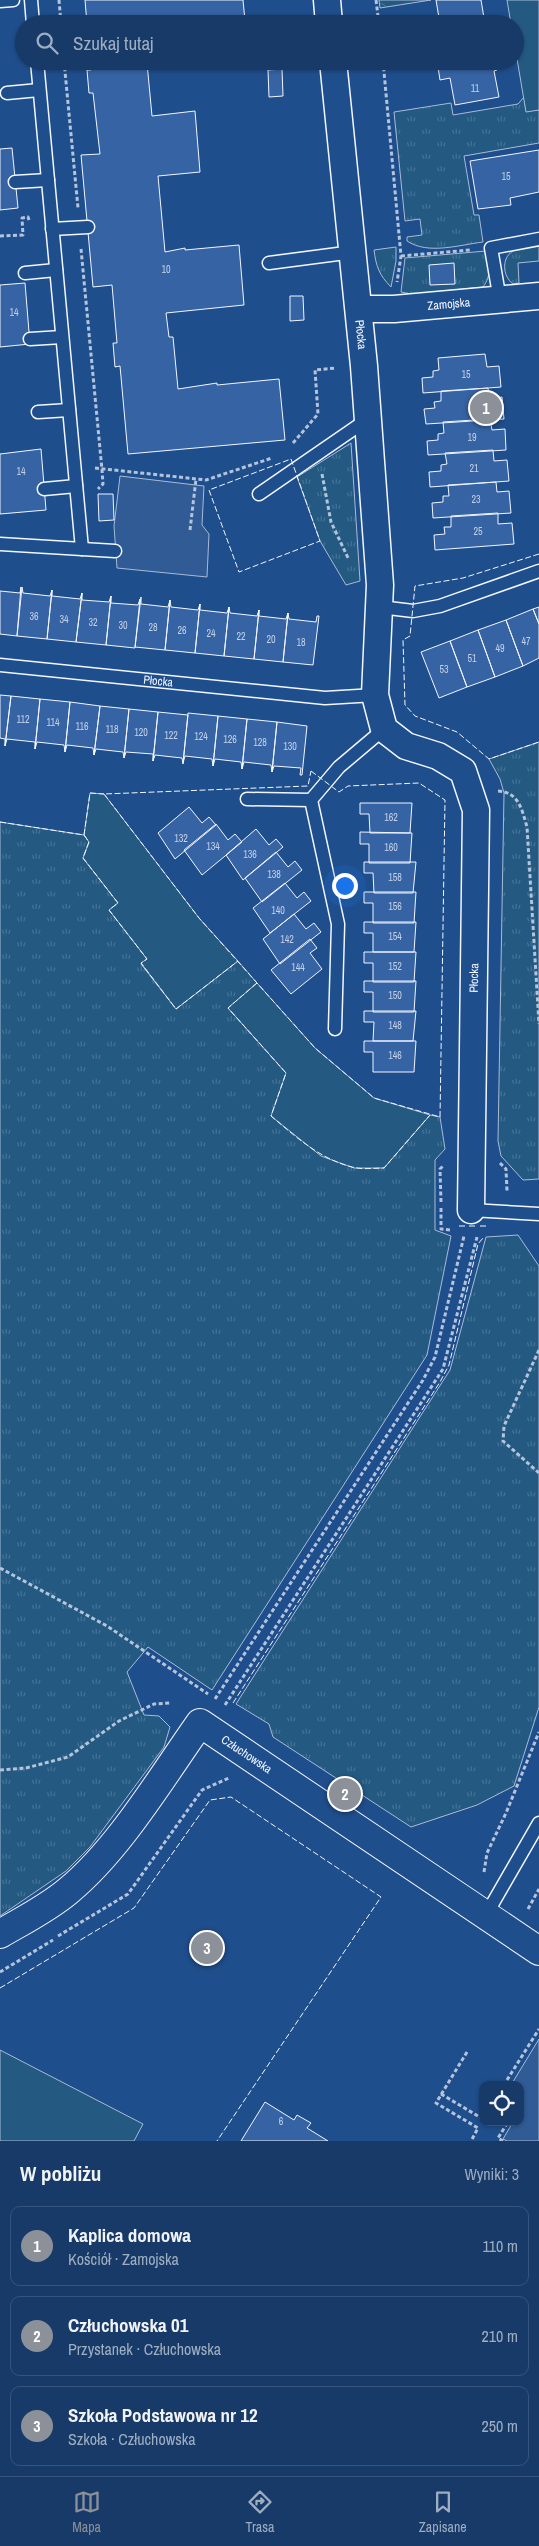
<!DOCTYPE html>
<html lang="pl">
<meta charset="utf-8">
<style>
:root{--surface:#173a69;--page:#244571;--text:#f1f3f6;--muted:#9eadc0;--line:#36547d;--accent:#8c9099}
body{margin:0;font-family:"Archivo Narrow",sans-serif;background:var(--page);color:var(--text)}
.controls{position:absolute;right:15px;bottom:15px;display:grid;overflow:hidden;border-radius:10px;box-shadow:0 1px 4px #0004}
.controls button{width:45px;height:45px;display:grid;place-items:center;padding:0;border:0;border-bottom:1px solid var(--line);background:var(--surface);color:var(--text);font:25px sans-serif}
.you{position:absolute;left:344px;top:885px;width:18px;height:18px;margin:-12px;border:4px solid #fff;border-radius:50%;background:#1a73e8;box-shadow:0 0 0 8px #1a73e833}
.badge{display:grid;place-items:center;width:32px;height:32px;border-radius:50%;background:var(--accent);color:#fff;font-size:16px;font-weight:700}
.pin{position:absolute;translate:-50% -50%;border:2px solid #fff;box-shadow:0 1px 5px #0006}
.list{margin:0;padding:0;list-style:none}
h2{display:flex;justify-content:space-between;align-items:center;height:65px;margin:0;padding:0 20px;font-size:21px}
h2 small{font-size:16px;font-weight:400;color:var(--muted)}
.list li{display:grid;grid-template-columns:32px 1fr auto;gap:15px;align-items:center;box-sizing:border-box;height:80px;margin:0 10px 10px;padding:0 10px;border:1px solid var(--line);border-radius:10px}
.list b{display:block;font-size:19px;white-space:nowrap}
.list p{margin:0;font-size:16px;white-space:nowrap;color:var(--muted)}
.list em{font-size:16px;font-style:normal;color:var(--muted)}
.icon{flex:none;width:28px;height:28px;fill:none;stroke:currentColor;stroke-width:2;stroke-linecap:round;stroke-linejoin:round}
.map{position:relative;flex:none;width:539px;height:2141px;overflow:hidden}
.search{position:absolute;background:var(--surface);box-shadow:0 1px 4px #0004;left:15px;right:15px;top:15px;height:55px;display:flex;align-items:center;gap:12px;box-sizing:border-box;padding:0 18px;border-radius:28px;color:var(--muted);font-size:19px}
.sheet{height:335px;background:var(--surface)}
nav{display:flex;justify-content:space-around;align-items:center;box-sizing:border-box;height:70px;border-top:1px solid var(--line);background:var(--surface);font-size:14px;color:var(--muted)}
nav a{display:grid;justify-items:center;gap:2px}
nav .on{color:var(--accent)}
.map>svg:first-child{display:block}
</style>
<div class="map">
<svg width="539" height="2141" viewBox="0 0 539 2141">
<defs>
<pattern id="grass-tufts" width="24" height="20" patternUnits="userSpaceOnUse" patternTransform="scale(1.25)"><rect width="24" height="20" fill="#245a82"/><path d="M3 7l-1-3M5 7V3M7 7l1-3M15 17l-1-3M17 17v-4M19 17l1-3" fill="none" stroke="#447295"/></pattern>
<pattern id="forest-crowns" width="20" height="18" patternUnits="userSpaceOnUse" patternTransform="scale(1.25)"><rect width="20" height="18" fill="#245a82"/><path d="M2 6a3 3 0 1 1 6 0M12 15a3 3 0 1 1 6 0" fill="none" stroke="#447295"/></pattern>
</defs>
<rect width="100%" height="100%" fill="#1f4e8c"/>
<!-- grass -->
<path fill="url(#grass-tufts)" stroke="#a8bbd7" d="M524,97L526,111L539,110V143L464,156L474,215H479L483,242C459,245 428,255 407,241V237L422,235L420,219L405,221L394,112L451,103L453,115L518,104Z
M539,245V261L518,263L519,283L513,284C502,276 501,256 515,250C522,247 531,246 539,245Z
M396,247V261L391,287C379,275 376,266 374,250Z
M486,251C489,265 492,275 483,287L411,294L401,292L405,258Z
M351,443L360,581L346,585L320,541L297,477Z
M539,742V1179L523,1180L501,1156L498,1141L504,793L500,779L489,759Z
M0,822L84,835L89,842L83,858L118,903L109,910L147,959L141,964L176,1009L238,961L257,983L228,1008L286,1073L384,1168L430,1115L440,1117L445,1149L435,1160V1230L451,1236L427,1355L212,1690L148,1647L127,1672L144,1715L159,1716L170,1727L164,1747L90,1847L66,1871L0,1916Z
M518,1235L539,1266V1707L514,1786L477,1805L411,1827L273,1737L269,1724L236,1704L450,1370L486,1237Z"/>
<!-- forest -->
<path fill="url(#forest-crowns)" stroke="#a8bbd7" d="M379,0H431L380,8Z"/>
<!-- green -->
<path fill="#245a82" stroke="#a8bbd7" d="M507,0H539V110L526,112L515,47V24H511Z
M90,793L104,794L199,918L238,961L176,1009L141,963L147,959L109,910L118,903L83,858L89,842L84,835Z
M257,983L315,1048L374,1098L430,1115L384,1168H354L321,1156L271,1116L286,1073L228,1008Z
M0,2050L143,2124L134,2141H0Z"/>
<!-- parking -->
<path fill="#305b95" stroke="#a8bbd7" d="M120,476L204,486L202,525L209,534L207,577L117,568L114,526Z
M539,2039V2141H507L503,2139L513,2122H520V2085H511Z"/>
<!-- building -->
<path fill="#3563a3" stroke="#f2f6ff" d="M85,0H243L245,21L232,24H87Z
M436,0H481L484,18H487L488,24H440Z
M91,61L147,63L152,116L195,111L200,172L158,176L165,252L185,248V250L239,245L244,305L166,313L169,337H173L178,389L217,383V385L279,379L285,440L128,454L120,366L115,367L113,343H117L112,285L93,287L81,155L100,154L93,93H89L87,70H91Z
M447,61H495L497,70L494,71L499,97L455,105L450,78L440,80L438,67L448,65Z
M282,69L283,96L269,97L268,70Z
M12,148L18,208L0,210V149Z
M539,150V192L510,198L511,205L478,209L470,161Z
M454,263L455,284L430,285L429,265Z
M25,283L30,344L0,347V285Z
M290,296H303L304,320L290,321Z
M485,354L487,367L499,366L501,387L423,393L422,378L433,377V371L439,370L438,358Z
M488,388L489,399L502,397L504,419L426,424L424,409L435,408L434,402L441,401V391Z
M490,419L492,430L505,429L506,450L428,455L427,441L438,440V434L444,433L443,422Z
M41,449L46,510L0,514V454Z
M493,450L494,461L507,460L509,481L430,487L429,472L441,471V465L447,464L445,453Z
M496,482L497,492L509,491L511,513L433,518L432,503L443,502V496H449L448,485Z
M98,494H113L114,520L99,521Z
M498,513V524L512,523L514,544L435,550L434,535L445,534L444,527H451V516Z
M21,587L17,636L0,634V591L20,593Z
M22,587L23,593L50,596L52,590L47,639L17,636Z
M52,590V596L80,599L82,593L76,642L47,639Z
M82,593V600L109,602L111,596L106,645L76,642Z
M111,596V603L138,605L140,599L135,648L106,645Z
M141,597V604L168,607L170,600L165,650L135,647Z
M170,600L171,607L198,610L200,604L195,653L165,650Z
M200,604V610L227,613L229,607L224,656L195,653Z
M229,607L230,613L257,616L259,610L254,659L224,656Z
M539,607V624L533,609Z
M533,609L539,624V658L523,666L506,620Z
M259,610V616L286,619L288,613L283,662L254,659Z
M288,613L289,619L316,622L317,616H319L313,665L283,662Z
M506,620L523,666L495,677L478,630Z
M478,630L495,677L467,687L450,641Z
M450,641L467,687L439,698L421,652Z
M0,695L11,696L5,746V739L0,738Z
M11,696L40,699L35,749V742L7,739L5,746Z
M40,699L70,702L65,752L64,745L37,742L35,749Z
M70,702L100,706L94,755L93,748L67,745L65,752Z
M100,706L129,709L124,758L123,752L96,749L94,755Z
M129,709L158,712L153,761V754L126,752L124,758Z
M158,712L188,715L183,764L182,758L155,755L153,761Z
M188,713L218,716L213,766L212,759L185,756L183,763Z
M218,716L247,719L242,769L241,762L215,759L213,766Z
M247,719L277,722L272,772L271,765L244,762L242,769Z
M277,722L307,726L302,775H300L301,768L274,766L272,772Z
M360,803H412L410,833H370L369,814H360Z
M189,807L202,823L209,817L216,825L175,859L158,833Z
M216,824L228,840L235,834L242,842L202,875L184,850Z
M256,829L269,845L276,839L283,847L243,880L226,855Z
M360,832L412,833L410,863H369V844H360Z
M276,852L288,867L295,861L302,870L262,902L245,878Z
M364,862H416L413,893H374L373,873H364Z
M285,883L297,898L304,892L311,901L270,933L253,908Z
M364,892H416L414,923H373V903H364Z
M294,914L306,929L314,923L321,932L280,964L263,939Z
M364,922H416L414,952H373V933H364Z
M310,939L317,948L310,953L322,969L291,994L271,970Z
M364,952H416L414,982H373V963H364Z
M364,981H416L414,1012H373V992H364Z
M364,1011H416L413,1041H373L374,1022H364Z
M364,1041H416L414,1072H373V1052H364Z
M265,2102L294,2120L297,2115L311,2123L307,2128L328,2141H241Z"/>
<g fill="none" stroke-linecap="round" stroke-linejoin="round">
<defs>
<g id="service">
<path d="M31,0L33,24"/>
<path d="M0,1L13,0"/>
<path d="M37,61L82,549"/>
<path d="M7,93L39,90"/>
<path d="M15,182L48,180"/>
<path d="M52,229L88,227"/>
<path d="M269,263L353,252"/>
<path d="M25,273L56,270"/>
<path d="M500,300L491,248L539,239"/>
<path d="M30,339L62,337"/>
<path d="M38,412L69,410"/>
<path d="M44,489L76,486"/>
<path d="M259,494L368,419"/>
<path d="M0,544L115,551"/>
<path d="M380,607L413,611L440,606L539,571"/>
<path id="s1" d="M0,665L325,698L375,695"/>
<path d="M247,799L311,800"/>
<path d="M335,1029L338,924L311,800L339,767L384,729"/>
<path d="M471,1210L539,1214"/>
<path d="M486,1915L539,1823"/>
</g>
<g id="minor">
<path d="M327,0L329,24"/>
<path id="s2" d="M333,61L364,366L380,585L375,695L384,729L406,746L438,756L463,771L476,810L471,1210"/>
<path id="s3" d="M359,309H394L539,296"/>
</g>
<g id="tertiary">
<path id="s4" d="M0,1934C22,1921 48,1908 68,1891C119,1849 161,1778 200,1723L539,1951"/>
</g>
</defs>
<!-- service casing -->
<use href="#service" stroke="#f2f6ff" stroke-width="15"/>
<!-- minor casing -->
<use href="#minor" stroke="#f2f6ff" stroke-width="29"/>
<!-- tertiary casing -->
<use href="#tertiary" stroke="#f2f6ff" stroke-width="30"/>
<!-- path -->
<path stroke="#b3c4dc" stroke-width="3" stroke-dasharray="4 2.5" stroke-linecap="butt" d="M59,0L61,24
M376,0L379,24
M64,61L78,208
M383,61L401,256L397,282
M0,236L23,235L22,218L28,217L29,220
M81,249L102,470L103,484L98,489
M401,256L470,250
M293,443L318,414L315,370L336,368
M95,468L206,480L272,458
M322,474L331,522L349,560
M190,530L196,479
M498,791C519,792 522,810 527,827L539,1024
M500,1163L506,1169L507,1191
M441,1202L440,1169L443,1166
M441,1208V1229L450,1230
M539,1350L504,1426L503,1441L539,1473
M0,1568L107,1626L208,1694
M215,1699L423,1380L435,1357L464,1236
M225,1705L443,1369L477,1237
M0,1770L26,1768L68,1757L119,1721L154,1704L171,1703
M484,1872L487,1853L506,1813L539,1732
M528,1909L539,1889
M58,1936L128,1894L202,1790L229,1778
M0,1972L53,1940
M467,2052L436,2103L478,2128L471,2141
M507,2080L539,2029
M441,2094L483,2119
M503,2141L498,2138L508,2122"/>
<!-- service -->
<use href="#service" stroke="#1f4e8c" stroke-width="12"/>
<!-- minor -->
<use href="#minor" stroke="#1f4e8c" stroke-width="26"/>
<!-- tertiary -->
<use href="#tertiary" stroke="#1f4e8c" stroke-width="28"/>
<!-- fence -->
<path stroke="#f2f6ff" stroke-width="1" stroke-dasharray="6 2.5" stroke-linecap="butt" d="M291,459L320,541L239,572L209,490Z
M539,554L463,578L415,586L410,636L403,640L405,705L415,716L457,732L489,759L539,742
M311,771L339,792L348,786L419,783L445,800L440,1117L374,1098L315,1048L199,918L104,794L308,786Z
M0,822L84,835L90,793L104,794
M84,835L89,842L83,858L118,903L109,910L147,959L141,963L176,1009L238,961
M257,983L228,1008L286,1073L271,1116C296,1137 320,1159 352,1167C362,1170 374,1168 384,1168L430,1115
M459,1226H467
M469,1226H477
M480,1226H488
M233,1703L440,1382L449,1365L478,1244L483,1238
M0,1988L134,1908L210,1800L231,1797L381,1897L217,2141"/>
</g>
<g text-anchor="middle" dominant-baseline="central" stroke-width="4" stroke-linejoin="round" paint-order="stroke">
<!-- number labels -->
<g font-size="10" fill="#c3d1e8">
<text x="475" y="88">11</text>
<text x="506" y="176">15</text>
<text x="166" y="269">10</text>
<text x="14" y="312">14</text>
<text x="466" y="374">15</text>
<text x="472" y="437">19</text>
<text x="474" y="468">21</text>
<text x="21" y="471">14</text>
<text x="476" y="499">23</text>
<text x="478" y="531">25</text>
<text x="34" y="616">36</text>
<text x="64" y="619">34</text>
<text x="93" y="622">32</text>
<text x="123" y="625">30</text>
<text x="153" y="627">28</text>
<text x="182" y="630">26</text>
<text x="211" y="633">24</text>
<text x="241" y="636">22</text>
<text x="271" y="639">20</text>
<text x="526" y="641">47</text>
<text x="301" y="642">18</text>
<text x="500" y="648">49</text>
<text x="472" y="658">51</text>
<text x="444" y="669">53</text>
<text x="23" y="719">112</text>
<text x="53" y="722">114</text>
<text x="82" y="726">116</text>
<text x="112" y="729">118</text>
<text x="141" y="732">120</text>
<text x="171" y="735">122</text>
<text x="201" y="736">124</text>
<text x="230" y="739">126</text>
<text x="260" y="742">128</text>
<text x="290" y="746">130</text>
<text x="391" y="817">162</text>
<text x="181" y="838">132</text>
<text x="213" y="846">134</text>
<text x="391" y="847">160</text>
<text x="250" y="854">136</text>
<text x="274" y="874">138</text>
<text x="395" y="877">158</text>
<text x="395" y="906">156</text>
<text x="278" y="910">140</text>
<text x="395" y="936">154</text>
<text x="287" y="939">142</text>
<text x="395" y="966">152</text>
<text x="298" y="967">144</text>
<text x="395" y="995">150</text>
<text x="395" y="1025">148</text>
<text x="395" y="1055">146</text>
<text x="281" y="2121">6</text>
</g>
<!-- street labels -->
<g font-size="12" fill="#f2f6ff" stroke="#1f4e8c">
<text stroke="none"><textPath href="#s3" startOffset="90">Zamojska</textPath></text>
<text stroke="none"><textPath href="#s2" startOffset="275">Płocka</textPath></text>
<text stroke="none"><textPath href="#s1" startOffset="159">Płocka</textPath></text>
<text transform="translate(474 978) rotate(-89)">Płocka</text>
<text stroke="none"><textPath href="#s4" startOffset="351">Człuchowska</textPath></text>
</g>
</g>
</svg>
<div class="controls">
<button><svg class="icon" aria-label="locate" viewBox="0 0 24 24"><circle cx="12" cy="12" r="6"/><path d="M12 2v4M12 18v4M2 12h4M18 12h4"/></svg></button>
</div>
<div class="you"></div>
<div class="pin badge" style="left:486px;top:408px">1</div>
<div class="pin badge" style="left:345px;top:1794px">2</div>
<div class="pin badge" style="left:207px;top:1948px">3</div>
<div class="search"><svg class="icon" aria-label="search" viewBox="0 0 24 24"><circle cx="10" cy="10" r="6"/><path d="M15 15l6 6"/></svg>Szukaj tutaj</div>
</div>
<section class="sheet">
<h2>W pobliżu<small>Wyniki: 3</small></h2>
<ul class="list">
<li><span class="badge">1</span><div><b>Kaplica domowa</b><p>Kościół · Zamojska</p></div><em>110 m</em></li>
<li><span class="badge">2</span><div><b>Człuchowska 01</b><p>Przystanek · Człuchowska</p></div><em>210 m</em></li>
<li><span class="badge">3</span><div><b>Szkoła Podstawowa nr 12</b><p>Szkoła · Człuchowska</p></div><em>250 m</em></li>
</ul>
</section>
<nav>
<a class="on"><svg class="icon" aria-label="map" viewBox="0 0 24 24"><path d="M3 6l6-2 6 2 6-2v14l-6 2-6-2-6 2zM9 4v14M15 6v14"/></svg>Mapa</a>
<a><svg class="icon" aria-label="directions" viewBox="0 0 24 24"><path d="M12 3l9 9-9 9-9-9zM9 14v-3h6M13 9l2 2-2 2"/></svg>Trasa</a>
<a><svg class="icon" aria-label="saved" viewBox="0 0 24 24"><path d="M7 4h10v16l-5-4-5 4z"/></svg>Zapisane</a>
</nav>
